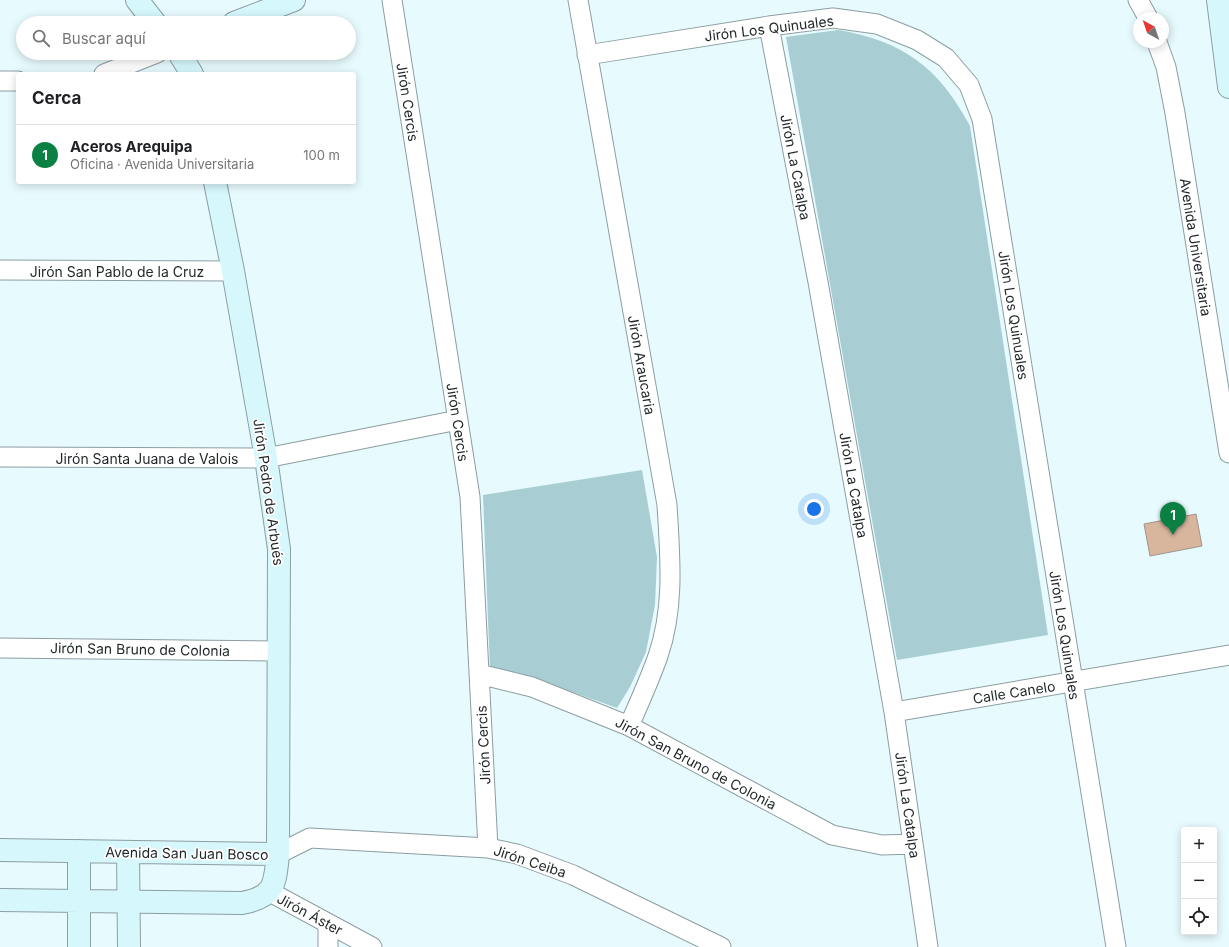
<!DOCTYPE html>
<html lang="es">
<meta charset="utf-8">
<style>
:root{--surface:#fff;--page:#f2f2f2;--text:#202124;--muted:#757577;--line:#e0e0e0;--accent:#0b8043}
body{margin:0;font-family:Inter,sans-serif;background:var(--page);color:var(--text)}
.controls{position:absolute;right:12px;bottom:12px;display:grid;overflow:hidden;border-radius:4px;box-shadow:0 2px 10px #0003}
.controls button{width:36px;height:36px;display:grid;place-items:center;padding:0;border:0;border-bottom:1px solid var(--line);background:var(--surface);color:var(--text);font:20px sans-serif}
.compass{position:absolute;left:1133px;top:12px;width:36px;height:36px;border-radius:50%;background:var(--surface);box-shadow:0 2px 10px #0003;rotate:320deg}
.you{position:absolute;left:814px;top:509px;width:14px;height:14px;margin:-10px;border:3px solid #fff;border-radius:50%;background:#1a73e8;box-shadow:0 0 0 6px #1a73e833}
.badge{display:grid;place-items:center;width:26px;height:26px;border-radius:50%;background:var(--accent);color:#fff;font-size:13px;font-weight:700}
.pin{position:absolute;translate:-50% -33px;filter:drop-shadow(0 1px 2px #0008)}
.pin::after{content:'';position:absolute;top:21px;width:14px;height:12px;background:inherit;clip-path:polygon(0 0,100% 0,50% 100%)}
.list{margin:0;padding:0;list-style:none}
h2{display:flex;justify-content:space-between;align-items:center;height:52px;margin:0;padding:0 16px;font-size:17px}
h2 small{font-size:13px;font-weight:400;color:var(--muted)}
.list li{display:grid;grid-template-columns:26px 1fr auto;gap:12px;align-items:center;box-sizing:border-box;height:60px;padding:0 16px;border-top:1px solid var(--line)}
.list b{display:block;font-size:15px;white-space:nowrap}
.list p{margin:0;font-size:13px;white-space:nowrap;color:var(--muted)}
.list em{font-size:13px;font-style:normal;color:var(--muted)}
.icon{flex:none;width:22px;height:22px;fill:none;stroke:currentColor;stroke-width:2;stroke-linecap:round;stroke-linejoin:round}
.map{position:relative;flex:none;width:1229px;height:947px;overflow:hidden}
.search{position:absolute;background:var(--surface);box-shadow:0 2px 10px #0003;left:16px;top:16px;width:340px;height:44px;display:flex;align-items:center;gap:10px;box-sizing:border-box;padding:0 14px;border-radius:22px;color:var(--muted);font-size:15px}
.panel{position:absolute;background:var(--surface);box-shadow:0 2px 10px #0003;left:16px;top:72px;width:340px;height:112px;border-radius:4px}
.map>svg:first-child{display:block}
</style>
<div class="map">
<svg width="1229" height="947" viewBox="0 0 1229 947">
<rect width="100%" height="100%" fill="#e7fafd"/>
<!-- green -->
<path fill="#a8cdd3" d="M838,30C904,41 939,68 970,126L1048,635L897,660L786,37Z
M642,470L657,557L655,605L646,652L630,687L617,708L533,678L490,669L483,495Z"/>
<!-- building -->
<path fill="#d8b59d" stroke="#a1948b" d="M1196,514L1202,546L1150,556L1144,524Z"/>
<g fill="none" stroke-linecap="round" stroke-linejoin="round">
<defs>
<path id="street" d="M392,0L470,497L488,848
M578,0L667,505C670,555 675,607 658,656C650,679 639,703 629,726
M1138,0L1148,18
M769,26L818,282L894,712L928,947
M1157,42L1166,67L1175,113L1229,453
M587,55L769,26L833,18L877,24L917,40L946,58L969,85L982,119L1116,947
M104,74L157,53
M0,81H18
M0,270L233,271
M0,457L266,458L458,420
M0,648L279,651
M479,674L532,687L629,726L832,835L882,845L913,844
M894,712L1229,655
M278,854L310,838L488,848L517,854L573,875L721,947
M270,892L372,947
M328,947V924"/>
<path id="secondary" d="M137,0L155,23
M1218,0L1229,87
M234,23L294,0
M179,53L192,74
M0,850L278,854
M128,852L129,947
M0,900L242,903C275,897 275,884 278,854L279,549L266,458L233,271L215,182
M79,947V851"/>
</defs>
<!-- street casing -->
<use href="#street" stroke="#8c9ea1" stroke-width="21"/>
<!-- secondary casing -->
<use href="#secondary" stroke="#8c9ea1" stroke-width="24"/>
<!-- street -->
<use href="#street" stroke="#fff" stroke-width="19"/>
<!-- secondary -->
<use href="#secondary" stroke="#d6f8fd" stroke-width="22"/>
</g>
<g text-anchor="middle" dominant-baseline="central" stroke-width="3.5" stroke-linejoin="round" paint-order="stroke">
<!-- street labels -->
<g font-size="14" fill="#1f2627" stroke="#fff">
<text transform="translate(769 28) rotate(-7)">Jirón Los Quinuales</text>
<text transform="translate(408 102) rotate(81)">Jirón Cercis</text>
<text transform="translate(796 167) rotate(79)">Jirón La Catalpa</text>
<text transform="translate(1196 247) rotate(81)">Avenida Universitaria</text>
<text x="117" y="271">Jirón San Pablo de la Cruz</text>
<text transform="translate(1014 315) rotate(81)">Jirón Los Quinuales</text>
<text transform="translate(642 365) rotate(80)">Jirón Araucaria</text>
<text transform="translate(458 422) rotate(81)">Jirón Cercis</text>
<text x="147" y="458">Jirón Santa Juana de Valois</text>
<text transform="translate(854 485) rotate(80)">Jirón La Catalpa</text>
<text transform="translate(269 492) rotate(82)">Jirón Pedro de Arbués</text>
<text transform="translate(1065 635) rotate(81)">Jirón Los Quinuales</text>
<text transform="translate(140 649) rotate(1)">Jirón San Bruno de Colonia</text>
<text transform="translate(1014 692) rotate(-9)">Calle Canelo</text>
<text transform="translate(483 745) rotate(-93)">Jirón Cercis</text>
<text transform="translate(696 763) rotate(28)">Jirón San Bruno de Colonia</text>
<text transform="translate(908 805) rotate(82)">Jirón La Catalpa</text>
<text transform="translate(187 853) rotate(1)">Avenida San Juan Bosco</text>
<text transform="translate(530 861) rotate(18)">Jirón Ceiba</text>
<text transform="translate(310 914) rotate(28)">Jirón Áster</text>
</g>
</g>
</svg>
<div class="controls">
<button>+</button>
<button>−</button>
<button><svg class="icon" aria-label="locate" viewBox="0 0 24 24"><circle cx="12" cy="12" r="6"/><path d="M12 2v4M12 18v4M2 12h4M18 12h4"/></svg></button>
</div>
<svg class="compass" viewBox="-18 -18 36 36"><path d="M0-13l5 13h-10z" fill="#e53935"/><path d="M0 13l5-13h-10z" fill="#757577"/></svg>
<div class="you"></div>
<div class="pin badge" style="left:1173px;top:535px">1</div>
<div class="search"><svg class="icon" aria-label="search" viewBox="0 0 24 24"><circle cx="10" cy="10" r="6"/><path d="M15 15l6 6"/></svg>Buscar aquí</div>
<section class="panel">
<h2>Cerca<small></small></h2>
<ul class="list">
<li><span class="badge">1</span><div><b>Aceros Arequipa</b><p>Oficina · Avenida Universitaria</p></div><em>100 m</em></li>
</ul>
</section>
</div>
